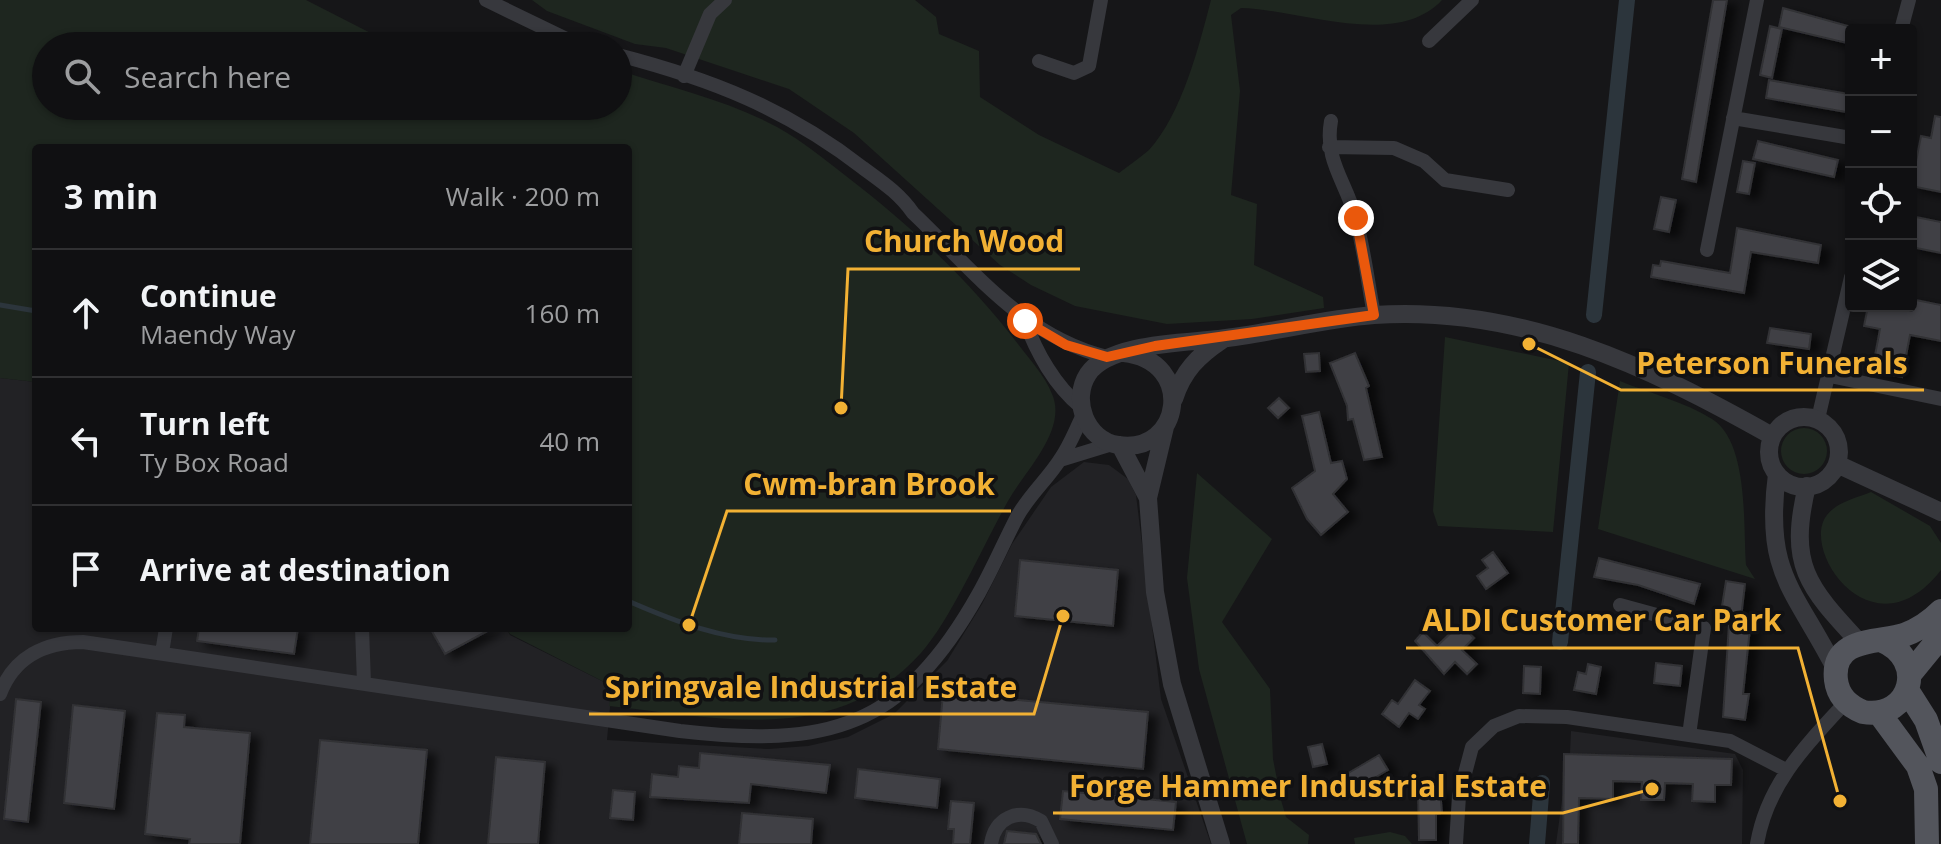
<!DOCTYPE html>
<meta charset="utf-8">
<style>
:root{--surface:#101012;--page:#1e1e20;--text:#f1f3f6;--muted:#9c9d9f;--line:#303032}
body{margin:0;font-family:"Open Sans",sans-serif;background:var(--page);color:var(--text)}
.controls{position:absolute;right:24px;top:24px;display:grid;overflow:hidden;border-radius:8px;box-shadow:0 2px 6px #0004}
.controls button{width:72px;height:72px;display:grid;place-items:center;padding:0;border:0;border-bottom:2px solid var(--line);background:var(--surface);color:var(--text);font:40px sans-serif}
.stop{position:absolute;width:24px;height:24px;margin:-18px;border:6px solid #ea580c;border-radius:50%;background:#fff}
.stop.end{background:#ea580c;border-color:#fff;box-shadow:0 2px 8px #0008}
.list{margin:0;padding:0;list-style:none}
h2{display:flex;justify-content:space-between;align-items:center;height:104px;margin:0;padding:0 32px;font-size:34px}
h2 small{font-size:26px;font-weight:400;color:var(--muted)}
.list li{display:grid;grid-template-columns:52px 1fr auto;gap:24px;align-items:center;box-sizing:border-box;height:128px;padding:0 32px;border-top:2px solid var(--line)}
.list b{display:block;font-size:30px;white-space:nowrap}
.list p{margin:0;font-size:26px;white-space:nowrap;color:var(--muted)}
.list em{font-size:26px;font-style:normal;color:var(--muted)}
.icon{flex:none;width:44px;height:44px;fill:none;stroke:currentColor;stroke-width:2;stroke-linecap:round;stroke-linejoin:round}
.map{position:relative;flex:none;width:1941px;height:844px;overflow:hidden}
.search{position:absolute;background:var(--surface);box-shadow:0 2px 6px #0004;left:32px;top:32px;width:600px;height:88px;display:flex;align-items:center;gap:20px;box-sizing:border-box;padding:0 28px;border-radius:44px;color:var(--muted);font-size:30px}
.panel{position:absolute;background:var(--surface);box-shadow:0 2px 6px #0004;left:32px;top:144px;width:600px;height:488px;border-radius:8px}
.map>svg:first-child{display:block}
</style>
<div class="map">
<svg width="1941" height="844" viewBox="0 0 1941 844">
<defs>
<filter id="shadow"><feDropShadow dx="9" dy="5" stdDeviation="4" flood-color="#0009"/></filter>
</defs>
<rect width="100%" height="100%" fill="#161618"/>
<!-- built -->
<path fill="#222225" d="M0,378L36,382V628H506L510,635L612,686L607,740L768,749L808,746L848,737L894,714L947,661L982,604L1012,544L1051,487L1084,462L1109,465L1128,479L1136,495L1161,699L1211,844H0Z
M1571,731L1735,754L1743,770L1742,844H1556L1562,800L1563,753H1570Z"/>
<!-- green -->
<path fill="#1e261f" d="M0,0H306L396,46H46V106H539L576,120L585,106H618V70C672,88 727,100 777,127C801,140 824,159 846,176C910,225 969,280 1018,344C1030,360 1045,376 1052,394C1068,430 1024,472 1008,501C984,544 951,619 921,653C836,747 720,718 609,706L612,686L510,634L506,628H628V148H36V382L0,378Z
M532,0H915L936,17L939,34L979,51L980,97L1039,135L1119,173C1129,165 1140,158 1149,150C1182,114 1199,46 1211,0H1442C1396,50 1298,9 1241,8L1231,15L1240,91L1231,195L1257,204L1254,265L1323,297L1324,308L1252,319L1167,324L1075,306L1031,285L1000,265L854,133L789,89L666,48L635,44L547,11Z
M1445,337L1569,363L1553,532L1438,526L1433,511Z
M1620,381C1649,393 1685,402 1712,419C1749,442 1743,526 1746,565L1755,579L1598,529Z
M1781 451a23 23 0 1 1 46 0a23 23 0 1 1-46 0Z
M1197,473L1272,539L1222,622L1270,689L1273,759L1281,800L1286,817L1309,835L1308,844H1247L1199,669L1187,578Z
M1871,492L1930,526L1941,543V570C1873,658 1799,550 1827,515C1837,502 1856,498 1871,492Z
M1390,832L1405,836L1412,844H1355L1354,838Z"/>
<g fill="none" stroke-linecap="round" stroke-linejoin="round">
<!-- stream -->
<path stroke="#2c353c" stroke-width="5" d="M0,305L36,311
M628,601C674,621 725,641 775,640"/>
<!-- canal -->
<path stroke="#2c353c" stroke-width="16" d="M1594,315L1627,0
M1560,642L1588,372
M1537,844L1542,783"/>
</g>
<!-- building -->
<path fill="#404145" stroke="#303034" stroke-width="2" filter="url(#shadow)" d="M1713,0H1727L1696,182L1682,179Z
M1783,8L1848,26L1851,44L1779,27Z
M1770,26L1782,29L1772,78L1760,75Z
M1769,80L1849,94L1846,112L1766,98Z
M1935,116L1941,117V192L1911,186L1921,136L1931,138Z
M1758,141L1838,160L1834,177L1753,159Z
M1743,161L1755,163L1749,194L1737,192Z
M1661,197L1676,200L1669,232L1654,229Z
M1911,216L1941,222V253L1911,247Z
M1737,228L1821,245L1818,263L1751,252L1744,293L1651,277L1653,265L1660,266L1661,261L1730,273Z
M1911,299L1941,305V341L1910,335L1902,377L1872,371L1880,329L1864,326L1868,306H1911Z
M1770,328L1811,334L1809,349L1767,343Z
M1319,353L1320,371L1306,372L1304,354Z
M1355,353L1369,386L1366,388L1382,457L1364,460L1353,419L1348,420L1347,406L1330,363Z
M1279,398L1289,408L1278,418L1268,408Z
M1319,412L1331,463L1342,461L1347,479L1333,494L1348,512L1321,535L1307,519L1292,488L1315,471L1302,416Z
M1493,552L1508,573L1486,589L1477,576L1488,568L1482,560Z
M1599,558L1700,584L1694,604L1638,585L1594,577Z
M1020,560L1118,570L1113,626L1015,616Z
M1726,581L1745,584L1741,618L1751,619L1743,694H1749L1745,720L1723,717L1730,608L1722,606Z
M1460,624L1474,638L1462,650L1477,664L1467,674L1455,662L1444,674L1415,641L1423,632L1437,646Z
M199,628H298L294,654L197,641Z
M430,628H493L445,654Z
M1656,663L1682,666L1680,686L1654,683Z
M1588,664L1601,667L1596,694L1574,690L1578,672L1586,674Z
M1524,666L1541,667L1540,694L1523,693Z
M1415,680L1430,691L1419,705L1425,709L1418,719L1409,713L1399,727L1382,714L1392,700L1398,704Z
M943,693L1148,712L1143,769L938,749Z
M16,699L41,702L28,822L4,819Z
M73,705L125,711L114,809L64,803Z
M157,713L185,715L184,727L250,733L240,844H189L190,839L145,834Z
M320,740L427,750L418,844H310Z
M1322,744L1327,764L1313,767L1308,747Z
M700,753L830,765L826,793L751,784L749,803L650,797L652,774L678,777L679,766L699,768Z
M1564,754L1732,759L1731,785H1715V802L1692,801L1693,784L1665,783L1664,800H1641L1642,782L1613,781V799L1579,798L1578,844H1563Z
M1379,755L1388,770L1354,790L1345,775Z
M496,757L545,762L538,844H488Z
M858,769L940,779L937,808L855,798Z
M1440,789L1442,813L1436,814V840H1419L1418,791Z
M613,790L635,792L633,820L610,818Z
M1063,791L1176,802L1173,830L1060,819Z
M951,801L974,803L970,844H953L954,829H948Z
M742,813L813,819L811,844H739Z
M1007,831L1036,834L1041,844H1004Z"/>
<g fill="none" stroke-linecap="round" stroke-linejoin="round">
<!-- minor -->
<path stroke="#37383d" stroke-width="14" d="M486,0L581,46
M1901,30L1909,0
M1429,41L1472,0
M618,55C711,79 787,109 863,168C882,182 899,193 913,213C973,270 1024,337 1107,357
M1039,61L1074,73L1089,66L1101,0
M684,76L710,14L725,0
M1733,118L1851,138
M1331,121C1324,160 1346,182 1355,216C1364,248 1368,283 1374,315
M1329,147L1394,148L1424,161L1445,180L1508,190
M1707,250L1757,0
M1025,321C1036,352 1055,386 1081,407
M1830,376L1941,399
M1818,419L1851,277
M1060,460L1112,444
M1620,605L1704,628L1689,735
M362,628L364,683
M162,653L166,628
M0,694C14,657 45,642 83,642L680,731C828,748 903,729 979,593C993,568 1004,542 1017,517C1029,495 1048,479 1061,458C1070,445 1076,429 1083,415
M991,844C995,818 1018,807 1041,821L1052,844
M1456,844L1459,796L1472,747L1494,726L1519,716L1567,717L1730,741L1786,770
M1757,844C1767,784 1806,745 1846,702"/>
<!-- tertiary -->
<path stroke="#37383d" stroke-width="18" d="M1124,353C1196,361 1182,455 1118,445C1086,440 1071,400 1088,374C1108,343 1185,343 1219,339C1271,333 1322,319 1374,315C1521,305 1648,366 1772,436
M1174,399C1183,371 1198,356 1222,340
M1769 452a35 35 0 1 1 70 0a35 35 0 1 1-70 0Z
M1165,427L1148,498L1155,592L1172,684L1221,844
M1120,445L1148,498
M1837,464L1941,512
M1777,474C1764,574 1794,588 1836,670
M1807,486C1788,565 1807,586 1859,642"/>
<!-- primary -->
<path stroke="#53555c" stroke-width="24" d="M1881,640C1928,659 1912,720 1863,712C1849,706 1838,697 1836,680C1831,637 1878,643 1904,635C1918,630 1931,621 1941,611
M1910,674L1941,636
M1907,690L1926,720L1941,762
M1879,713L1918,766L1926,789L1927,844"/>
</g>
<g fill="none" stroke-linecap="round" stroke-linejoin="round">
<!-- route -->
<path stroke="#ea580c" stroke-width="10" d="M1025,321L1066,345L1107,357L1155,346L1374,315L1356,218"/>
</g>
<!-- callouts -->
<path fill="none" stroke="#f2b134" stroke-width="3" d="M841 408L848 269H1080M1529 344L1621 390H1924M689 625L727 511H1011M1840 801L1798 648H1406M1063 616L1034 714H589M1652 789L1563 813H1053"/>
<g fill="#f2b134" stroke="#111113" stroke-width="3">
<circle cx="841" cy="408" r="8"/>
<circle cx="1529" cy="344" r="8"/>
<circle cx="689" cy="625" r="8"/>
<circle cx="1840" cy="801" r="8"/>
<circle cx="1063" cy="616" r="8"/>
<circle cx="1652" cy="789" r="8"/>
</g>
<g font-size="30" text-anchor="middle" font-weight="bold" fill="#f2b134" stroke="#111113" stroke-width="7" stroke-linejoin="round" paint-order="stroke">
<text x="964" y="252">Church Wood</text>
<text x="1772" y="374">Peterson Funerals</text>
<text x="869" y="495">Cwm-bran Brook</text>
<text x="1602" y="631">ALDI Customer Car Park</text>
<text x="811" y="698">Springvale Industrial Estate</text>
<text x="1308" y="797">Forge Hammer Industrial Estate</text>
</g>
</svg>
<div class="controls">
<button>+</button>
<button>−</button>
<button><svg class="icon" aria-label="locate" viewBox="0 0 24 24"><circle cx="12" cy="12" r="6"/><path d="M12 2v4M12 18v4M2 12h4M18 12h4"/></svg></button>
<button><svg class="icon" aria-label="layers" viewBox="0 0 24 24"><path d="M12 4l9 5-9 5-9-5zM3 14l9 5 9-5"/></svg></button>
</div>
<div class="stop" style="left:1025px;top:321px"></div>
<div class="stop end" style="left:1356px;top:218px"></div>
<div class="search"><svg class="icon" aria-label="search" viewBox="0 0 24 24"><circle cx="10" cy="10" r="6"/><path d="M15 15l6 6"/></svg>Search here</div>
<section class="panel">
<h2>3 min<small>Walk · 200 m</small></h2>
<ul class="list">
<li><svg class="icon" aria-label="ahead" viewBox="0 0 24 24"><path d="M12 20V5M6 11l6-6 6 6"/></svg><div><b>Continue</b><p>Maendy Way</p></div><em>160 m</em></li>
<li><svg class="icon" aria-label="left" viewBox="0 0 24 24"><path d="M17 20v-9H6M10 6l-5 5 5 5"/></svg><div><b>Turn left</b><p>Ty Box Road</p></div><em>40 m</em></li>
<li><svg class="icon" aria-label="arrive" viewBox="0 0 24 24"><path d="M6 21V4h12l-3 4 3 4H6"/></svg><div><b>Arrive at destination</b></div></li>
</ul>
</section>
</div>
